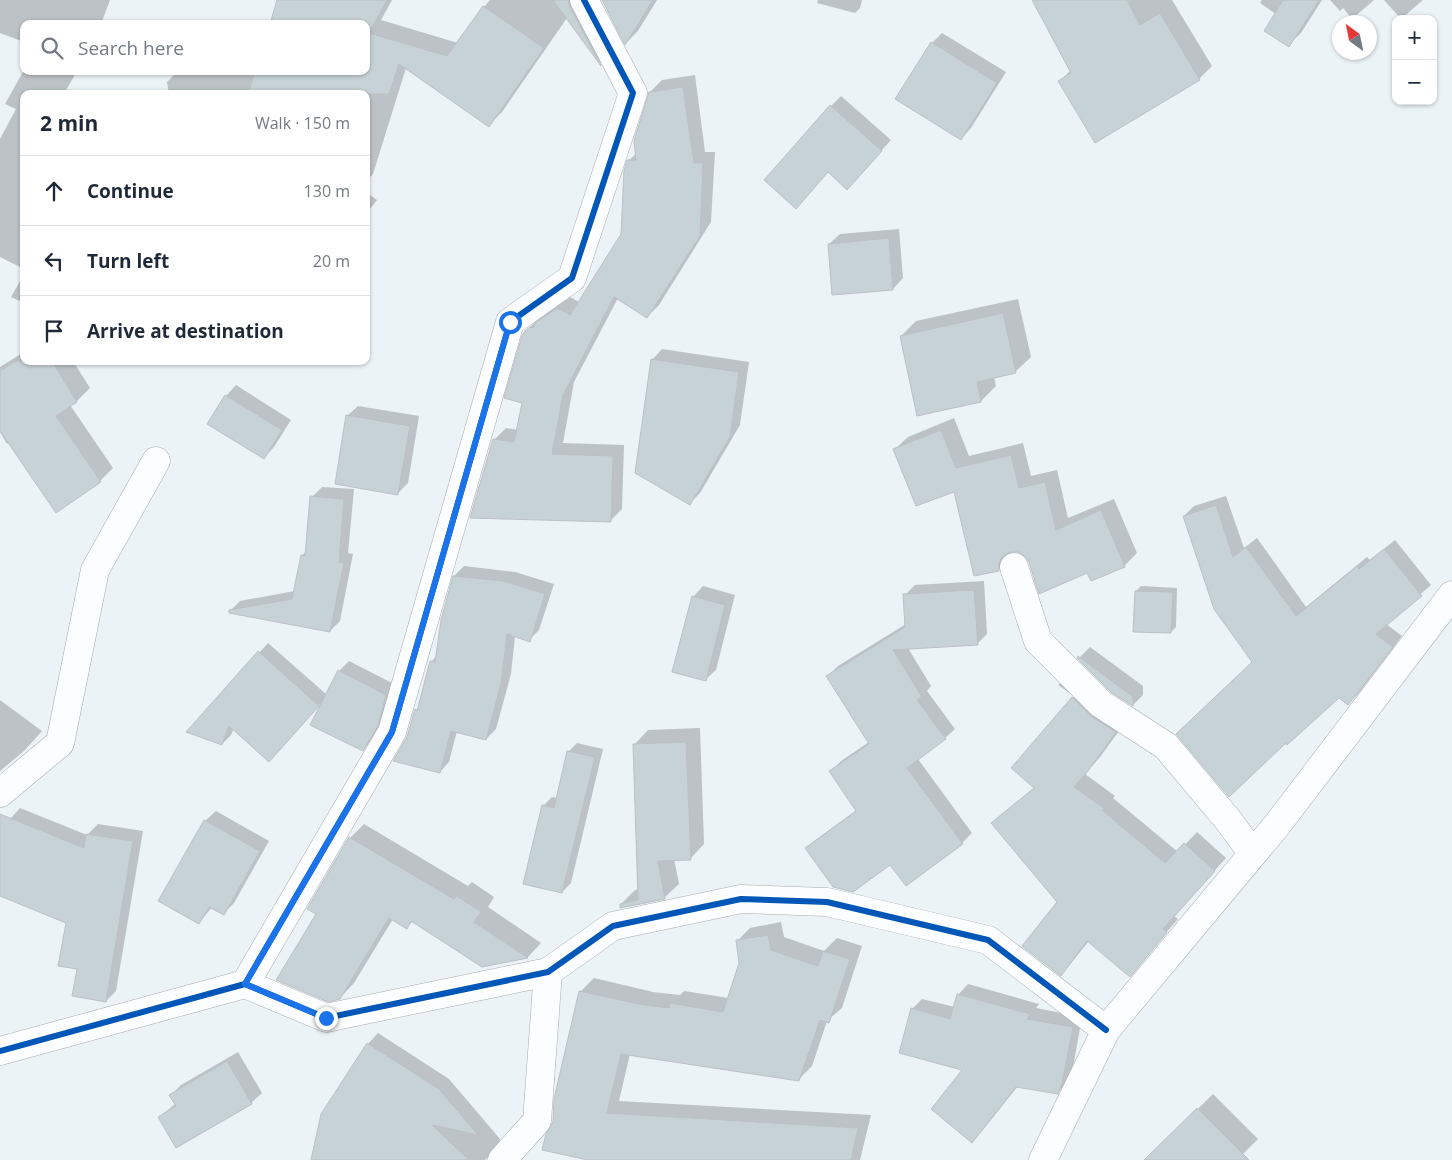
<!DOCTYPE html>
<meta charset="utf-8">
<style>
:root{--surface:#fff;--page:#f6f6f7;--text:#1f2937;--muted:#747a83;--line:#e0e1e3}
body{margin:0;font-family:"Open Sans",sans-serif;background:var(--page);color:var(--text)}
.controls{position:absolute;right:15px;top:15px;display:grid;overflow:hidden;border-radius:10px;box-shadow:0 1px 4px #0004}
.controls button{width:45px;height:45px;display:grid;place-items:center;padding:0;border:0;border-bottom:1px solid var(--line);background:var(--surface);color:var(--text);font:25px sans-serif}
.compass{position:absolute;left:1332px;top:15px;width:45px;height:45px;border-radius:50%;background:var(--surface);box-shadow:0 1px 4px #0004;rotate:327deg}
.stop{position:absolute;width:15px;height:15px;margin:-11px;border:4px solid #1a73e8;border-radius:50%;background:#fff}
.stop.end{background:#1a73e8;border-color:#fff;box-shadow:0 1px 5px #0008}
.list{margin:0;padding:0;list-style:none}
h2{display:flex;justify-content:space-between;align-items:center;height:65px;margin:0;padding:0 20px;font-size:21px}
h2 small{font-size:16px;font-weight:400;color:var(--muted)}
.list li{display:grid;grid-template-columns:32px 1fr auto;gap:15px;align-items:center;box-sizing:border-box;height:70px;padding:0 20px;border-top:1px solid var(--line)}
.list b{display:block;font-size:19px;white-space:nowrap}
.list em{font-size:16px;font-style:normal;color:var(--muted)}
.icon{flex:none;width:28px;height:28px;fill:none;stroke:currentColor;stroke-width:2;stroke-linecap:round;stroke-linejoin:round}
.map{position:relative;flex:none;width:1452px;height:1160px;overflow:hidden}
.search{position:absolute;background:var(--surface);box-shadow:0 1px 4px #0004;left:20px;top:20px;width:350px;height:55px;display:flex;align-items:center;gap:12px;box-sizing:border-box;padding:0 18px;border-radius:10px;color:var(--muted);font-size:19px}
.panel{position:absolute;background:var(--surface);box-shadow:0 1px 4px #0004;left:20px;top:90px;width:350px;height:275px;border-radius:10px}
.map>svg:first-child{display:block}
</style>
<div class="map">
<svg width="1452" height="1160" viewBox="0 0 1452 1160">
<rect width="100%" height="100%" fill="#ebf3f7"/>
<!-- shadow -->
<path fill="#0003" d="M0,0H110L101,24H24V42L0,33Z
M278,0H392L381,20L458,43L484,7L490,0H586L613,53L602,65L567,18L502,112L489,125L406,68L373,174L366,181V94H169L167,82L178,71H366V24Z
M603,0H657L638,31L626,43Z
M818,0H862L860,8L855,13L817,3Z
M1034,0H1172L1212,66L1199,79L1060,81L1071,70Z
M1262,0H1322L1301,33L1288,45L1276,14L1260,3Z
M1330,0H1374L1352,19L1343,8L1340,11Z
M1384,0H1423L1401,19Z
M942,33L1006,72L971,128L961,139L932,43Z
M24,70L77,71L64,94H24V269L0,257V139L16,109L5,104Z
M695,75L705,152H715L711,222L659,305L647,317L618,298L574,382L563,443L624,445L622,509L610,521L494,440L506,428L518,430L524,402L526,331L538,319L570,297L579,302L622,234L628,161L637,153L650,92L662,80Z
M841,96L891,140L857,178L831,106Z
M366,192L377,200L366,214Z
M899,229L903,278L893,289L829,244L840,234Z
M24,274V303L11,297Z
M1018,299L1031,357L1015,372L994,377L996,386L981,401L901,336L916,321Z
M662,349L749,362L740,425L700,493L690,503L652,360Z
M24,352V361H73L90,388L77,401L70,405L113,468L100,481L9,442L7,444L0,432V367Z
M236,385L291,420L274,447L264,458L226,396Z
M358,406L419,416L408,483L398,493L347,416Z
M954,418L969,456L1023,443L1031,476L1057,470L1068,518L1114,499L1137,553L1124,566L1030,561L1025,554L1017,550L1011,551V557L998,570L955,490L895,449L908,437Z
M322,487L354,489L348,553L353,554L340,621L330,631L230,611L240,601L295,591L302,555L307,551L312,497Z
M1226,496L1244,548L1257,538L1306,607L1367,557L1370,560L1395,540L1431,585L1386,624L1402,636L1358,694L1348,704L1339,697L1253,662L1184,516L1194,506Z
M464,566L515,572L554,584L539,630L529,640L515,636L511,674L496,729L486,739L457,731L449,762L440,772L408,737L416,710L420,706L432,661L437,655L454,576Z
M984,581L987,634L977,644L908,648L931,686L927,691L955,729L945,738L918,759L972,833L962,843L891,863L807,849L817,839L857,810L831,771L841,761L869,742L828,676L838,666L906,624L905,595L915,585Z
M703,586L735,595L716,670L705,680L693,597Z
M1141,586L1177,588L1176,627L1171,632L1136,591Z
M268,643L327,695L339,671L349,661L396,685L387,714L373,739L362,750L323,701L279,751L234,728L231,735L222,744L188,732Z
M1090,647L1143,686V695L1133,705L1079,658Z
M1069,674L1080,685L1071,694L1058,685Z
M1085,686L1127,720L1100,757L1085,774L1115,796L1113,798L1178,852L1197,832L1226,858L1174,916L1178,919L1130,975L1089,941L1072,962L1060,974L1058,902L993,824L1035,787L1073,698Z
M0,700L42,731L24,751L0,771Z
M700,728L704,844L690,859H674L679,884L664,898L621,904L635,890L639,889L634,745L648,730Z
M577,743L603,749L571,883L562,892L543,806L552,797L558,798L568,752Z
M20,808L87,835L98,824L143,831L116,991L106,1001L79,968L67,922L0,895V843L10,819Z
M216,811L269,841L234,903L223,914L212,907L199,923L205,821Z
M364,824L468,886L472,882L494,897L488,907L541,943L528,957L482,966L413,921L407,927L393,919L354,983L340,998L317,913L350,838Z
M781,922L784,937L824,951L837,938L862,946L842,1008L827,1021L812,1066L799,1079L630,1054L619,1101L871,1115L860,1160H594L554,1123L556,1099L581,991L594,978L653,992L680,995L684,991L729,998L740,963L737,941L750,928Z
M968,984L1039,1004L1036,1008L1082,1017L1072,1073L1068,1082L1057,1093L1018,1086L982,1131L972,1141L964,1070L912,1009L922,999L955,1007L958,995Z
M378,1033L449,1079L500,1139L497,1149L485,1160H312L323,1114L368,1044Z
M238,1052L262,1093L251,1103L160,1117L176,1103L171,1095L181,1085Z
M1213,1094L1258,1139L1237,1160H1146Z"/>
<!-- building -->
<path fill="#c7d2d7" stroke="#bbc0c4" d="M277,0H387L369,33L447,56L483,6L544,48L489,127L399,64L389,94H248L255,71H366V24H270Z
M553,0H568L570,7L601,66Z
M602,0H653L625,45Z
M1032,0H1127L1140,25L1160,13L1200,80L1095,143L1058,81L1071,73Z
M1283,0H1319L1289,47L1264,31Z
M931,42L997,83L961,140L895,99Z
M683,87L694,163H703L700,236L647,318L614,297L563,395L552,454L613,456L611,522L470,518L493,439L514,442L522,403L504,398L522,336L525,331L530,327L533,328L535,323L557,308L570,315L621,234L624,171L627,160H636L634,141L649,92Z
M830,105L882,151L847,190L828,172L796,209L764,180Z
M889,238L893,290L832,295L828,244Z
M1003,313L1016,373L977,382L981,402L917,416L900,336Z
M651,359L739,372L730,437L690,505L635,473Z
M16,361H52L77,402L56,416L101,482L56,513L0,431V371Z
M225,395L282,430L264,459L207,424Z
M346,415L410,426L398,495L335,484Z
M941,430L956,468L1011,455L1019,488L1045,482L1056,530L1101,510L1125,567L1091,581L1087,573L1039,594L1029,562L1025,556L1018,552H1010L1002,557L999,564V571L974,576L954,492L916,506L893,449Z
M310,496L344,499L339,562L344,563L330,632L229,613V610L292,599L301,555L305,556Z
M1216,505L1233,557L1246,547L1296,616L1357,566L1359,569L1384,549L1422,596L1376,634L1393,647L1348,705L1339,698L1287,745L1286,743L1229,797L1176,734L1252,662L1214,609L1183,516Z
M453,576L504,581L545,594L530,642L507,634L501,684L486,740L451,731L440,773L393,761L407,737L415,709L417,711L430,661L435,662L441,620Z
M974,590L978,645L893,650L922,697L917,700L946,739L907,768L963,844L906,886L890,865L853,892L833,887L805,848L856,811L829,771L869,744L826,676L905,627L903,594Z
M1135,591L1173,592L1171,633L1133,632Z
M692,596L725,605L706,681L672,672Z
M258,651L319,706L269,762L229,726L222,745L186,732Z
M1078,656L1133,697V706L1111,692L1077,658Z
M338,670L386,695L378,726L363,751L310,725Z
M1072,697L1092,717L1116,732L1088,771L1074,787L1104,808L1102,810L1165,863L1184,843L1215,871L1163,929L1167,932L1130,977L1087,941L1061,976L1022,946L1057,902L991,823L1034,788L1011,768Z
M686,742L691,860L658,861L665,899L620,908V904L638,900L633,744Z
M567,751L595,757L562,893L523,884L542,805L554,808Z
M0,814L84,848L86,834L133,841L106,1002L72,996L77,969L58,966L66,923L0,896Z
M204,820L260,851L224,915L209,907L199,924L158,901Z
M349,837L454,899L457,896L481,912L474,922L528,958L482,967L411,921L407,929L389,918L340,999L328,1002L276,980L316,914L307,909Z
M768,935L771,950L818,966L823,951L850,959L829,1023L820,1020L799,1081L621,1054L607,1113L858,1128L851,1160H588L542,1150L546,1134L553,1122L554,1099L579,991L639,1004L669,1008L670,1003L723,1012L739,963L736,940Z
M957,994L1030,1014L1027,1019L1073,1027L1062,1084L1058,1094L1016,1087L972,1143L931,1109L962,1070L899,1053L911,1008L950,1019Z
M367,1043L439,1089L478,1135L432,1125L469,1160H311L321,1114Z
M227,1061L252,1104L176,1148L158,1117L176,1106L169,1095Z
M1197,1108L1249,1160H1144Z"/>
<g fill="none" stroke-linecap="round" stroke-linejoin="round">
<defs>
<path id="street" d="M1014,567L1038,641L1101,704L1166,746L1228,820L1253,854
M0,793L60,743L95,570L156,461
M245,984L326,1018L548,972L613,926L741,899L827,902L988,940L1106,1030
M0,1051L245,984L392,732L510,322L572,278L633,93L584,0
M502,1160L537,1121L548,972
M1043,1160L1106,1030L1277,825L1452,595"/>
</defs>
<!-- street casing -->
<use href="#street" stroke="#a7adb0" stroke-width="29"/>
<!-- street -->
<use href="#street" stroke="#fcfdfe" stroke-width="28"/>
<defs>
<path id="cycleway" d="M245,984L326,1018L548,972L613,926L741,899L827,902L988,940L1106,1030
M0,1051L245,984L392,732L510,322L572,278L633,93L584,0"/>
</defs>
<!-- cycleway casing -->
<use href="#cycleway" stroke="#fff" stroke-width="9"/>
<!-- cycleway -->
<use href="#cycleway" stroke="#0057b8" stroke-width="6"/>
</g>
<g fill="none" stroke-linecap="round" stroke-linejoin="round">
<!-- route -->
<path stroke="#1a73e8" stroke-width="6" d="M326,1018L245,984L392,732L510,322"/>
</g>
</svg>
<div class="controls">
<button>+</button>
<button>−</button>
</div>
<svg class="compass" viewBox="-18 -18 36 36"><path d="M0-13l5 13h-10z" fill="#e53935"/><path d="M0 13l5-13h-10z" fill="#747a83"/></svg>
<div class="stop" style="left:510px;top:322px"></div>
<div class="stop end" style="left:326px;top:1018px"></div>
<div class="search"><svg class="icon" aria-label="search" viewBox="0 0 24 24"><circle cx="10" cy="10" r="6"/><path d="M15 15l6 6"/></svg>Search here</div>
<section class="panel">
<h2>2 min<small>Walk · 150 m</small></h2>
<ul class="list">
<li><svg class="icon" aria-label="ahead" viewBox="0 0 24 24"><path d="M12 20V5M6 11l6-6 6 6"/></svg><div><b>Continue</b></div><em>130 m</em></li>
<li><svg class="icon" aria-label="left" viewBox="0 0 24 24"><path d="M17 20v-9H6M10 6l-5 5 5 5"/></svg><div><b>Turn left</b></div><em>20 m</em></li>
<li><svg class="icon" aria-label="arrive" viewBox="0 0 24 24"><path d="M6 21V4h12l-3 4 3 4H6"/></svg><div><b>Arrive at destination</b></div></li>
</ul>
</section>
</div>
